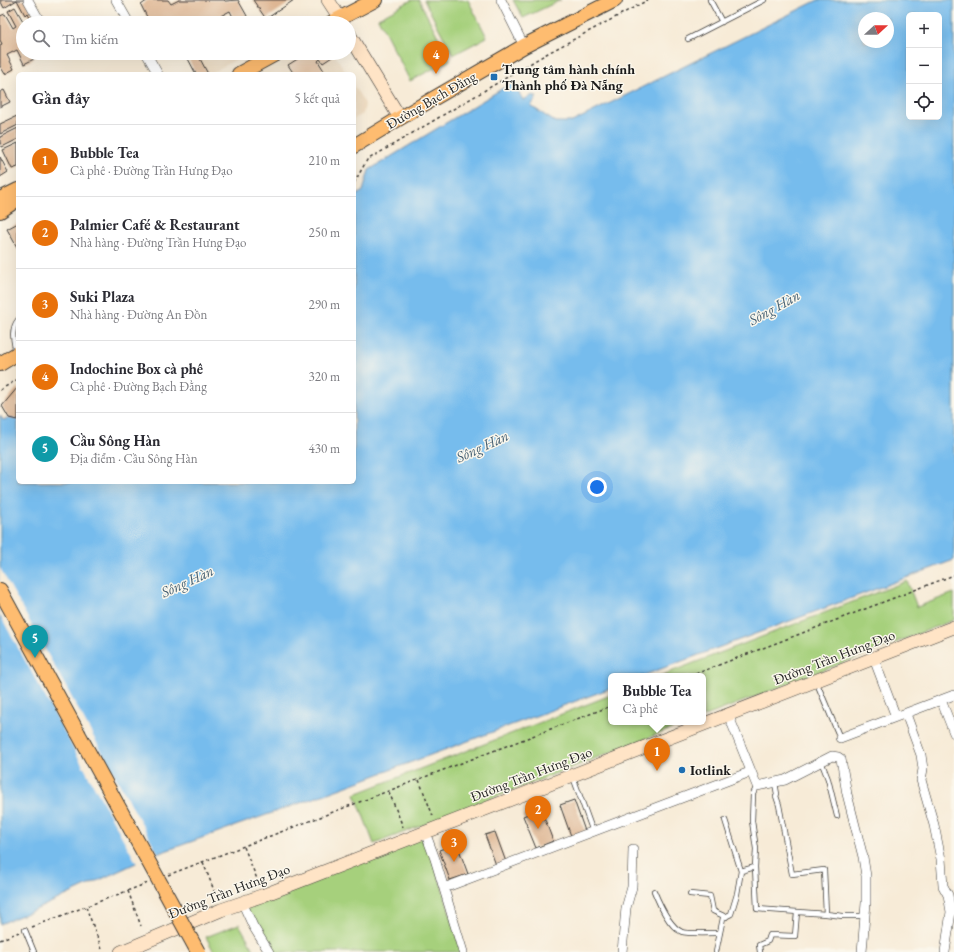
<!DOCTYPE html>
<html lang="vi">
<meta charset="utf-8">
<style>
:root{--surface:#fff;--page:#f2f2f3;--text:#2b2b33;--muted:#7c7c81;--line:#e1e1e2;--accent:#d93025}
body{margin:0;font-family:"EB Garamond",serif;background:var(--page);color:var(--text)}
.controls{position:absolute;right:12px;top:12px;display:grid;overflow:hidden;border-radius:6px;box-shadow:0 4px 16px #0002}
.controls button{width:36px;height:36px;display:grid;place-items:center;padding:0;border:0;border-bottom:1px solid var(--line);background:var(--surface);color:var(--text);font:20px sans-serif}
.compass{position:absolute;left:858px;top:12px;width:36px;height:36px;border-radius:50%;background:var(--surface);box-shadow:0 4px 16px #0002;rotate:69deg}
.you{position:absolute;left:597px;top:487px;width:14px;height:14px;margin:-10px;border:3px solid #fff;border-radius:50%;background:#1a73e8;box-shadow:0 0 0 6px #1a73e833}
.badge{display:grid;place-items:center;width:26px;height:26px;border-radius:50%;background:var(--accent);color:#fff;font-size:13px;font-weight:700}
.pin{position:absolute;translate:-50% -33px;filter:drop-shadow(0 1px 2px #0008)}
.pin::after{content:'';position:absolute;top:21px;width:14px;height:12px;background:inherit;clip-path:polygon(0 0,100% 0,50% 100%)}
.popup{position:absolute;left:608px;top:673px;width:98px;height:52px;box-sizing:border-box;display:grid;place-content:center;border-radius:6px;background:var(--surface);filter:drop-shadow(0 1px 3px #0005);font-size:13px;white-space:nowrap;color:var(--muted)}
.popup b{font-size:15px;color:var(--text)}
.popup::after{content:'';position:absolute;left:50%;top:100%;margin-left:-8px;border:8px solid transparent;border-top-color:var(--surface)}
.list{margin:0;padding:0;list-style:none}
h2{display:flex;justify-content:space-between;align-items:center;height:52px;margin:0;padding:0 16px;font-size:17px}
h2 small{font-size:13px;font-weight:400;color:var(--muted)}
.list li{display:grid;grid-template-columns:26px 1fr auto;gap:12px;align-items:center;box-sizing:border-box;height:72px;padding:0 16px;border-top:1px solid var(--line)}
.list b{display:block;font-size:15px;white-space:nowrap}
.list p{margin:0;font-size:13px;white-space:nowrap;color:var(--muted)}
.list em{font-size:13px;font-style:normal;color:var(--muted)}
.icon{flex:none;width:22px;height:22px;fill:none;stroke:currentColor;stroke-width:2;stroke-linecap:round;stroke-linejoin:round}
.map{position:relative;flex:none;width:954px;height:952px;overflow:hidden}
.search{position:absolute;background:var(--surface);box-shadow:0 4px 16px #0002;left:16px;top:16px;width:340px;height:44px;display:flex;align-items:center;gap:10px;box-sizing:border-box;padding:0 14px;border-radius:22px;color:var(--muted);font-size:15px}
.panel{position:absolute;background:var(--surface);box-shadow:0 4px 16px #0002;left:16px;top:72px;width:340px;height:412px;border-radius:6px}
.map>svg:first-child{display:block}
</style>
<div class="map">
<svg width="954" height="952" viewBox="0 0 954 952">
<rect width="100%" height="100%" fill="#fbf7ec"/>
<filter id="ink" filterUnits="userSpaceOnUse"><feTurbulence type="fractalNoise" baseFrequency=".025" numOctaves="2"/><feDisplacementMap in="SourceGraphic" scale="8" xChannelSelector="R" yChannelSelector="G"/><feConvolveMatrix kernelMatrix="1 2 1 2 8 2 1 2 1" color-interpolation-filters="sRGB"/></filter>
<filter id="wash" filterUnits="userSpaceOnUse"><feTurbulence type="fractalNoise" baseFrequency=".012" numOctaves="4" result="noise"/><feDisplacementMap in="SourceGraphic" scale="16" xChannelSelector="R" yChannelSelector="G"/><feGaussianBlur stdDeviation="0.9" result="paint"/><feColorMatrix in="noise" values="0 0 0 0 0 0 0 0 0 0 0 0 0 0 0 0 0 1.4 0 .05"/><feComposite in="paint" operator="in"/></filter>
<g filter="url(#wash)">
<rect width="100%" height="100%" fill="#f7ebd7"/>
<!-- built -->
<path fill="#ecd7ba" d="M185,53H248L209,74H196Z
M292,53H334L347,74H257Z
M354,86L365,104L363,114L354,119Z"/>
<!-- green -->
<path fill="#a6d07b" stroke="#61764c" d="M412,0H419L450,60L410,81L378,18Z
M424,0H468L487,37L453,55Z
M513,0H561L523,18Z
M907,581L917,607L954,593V620L703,717V676H660Z
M611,695V722H689L374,844L355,794Z
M425,832L462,952H270L242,902Z
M239,924L255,952H214L206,937Z"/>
<!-- water -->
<path fill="#76bced" stroke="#496c84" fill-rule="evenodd" d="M818,0H954V560L642,676H611V688L328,793L151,856L37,909L0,924V415L3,420L9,418L18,419V482H354V197L363,191L369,170L513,82L523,100L533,95L537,97L531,106L555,122H572ZM909,15H939V117H909ZM864,18H888V42H864Z"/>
<!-- pier -->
<path fill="#f7ebd7" d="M0,568L159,855L137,864L0,615Z"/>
<g id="blocks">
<!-- building -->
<path fill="#deb693" d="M0,0H26L37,23H32L27,13L25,15L17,0L4,8Z
M148,0H168L171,4L179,0H224L225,1L238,0L251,23H236L230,11L207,23H150L141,5Z
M253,0H294L266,19Z
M15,7L24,23L23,33L22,34L23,37V53H31L34,59L24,64L17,50L7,55L14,69L5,74L0,66V45L2,44L0,40V16L5,14L13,28L16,26L8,11Z
M185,53H197L208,74H196Z
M307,53H313L315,55L316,53H330L332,57L323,63L320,59L318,61L326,74H294L288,65Z
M4,90L10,102L0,107V92Z
M17,116L18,125L0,134V124Z
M18,128V139L2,147L0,142V137Z
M18,143V167L12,169L3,150Z
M0,157L8,172L0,177Z
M18,223V249L7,229Z
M18,387V419L17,420L9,418L2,406Z
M574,800L585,831L571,836L560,805Z
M541,809L553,841L536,848L523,816Z
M495,832L506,862L496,865L485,835Z
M457,844L468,874L450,880L439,850Z"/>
</g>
</g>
<g filter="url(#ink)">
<use href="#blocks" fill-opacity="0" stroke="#3d3b38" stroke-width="1"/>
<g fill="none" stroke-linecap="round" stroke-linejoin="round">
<defs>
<path id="service" d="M710,0L722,22
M688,39L764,0
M16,353C14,342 10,330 18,320
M816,681L840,738
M821,761L828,779L837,816
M573,777L593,832
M755,867L757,909L826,914L824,870L792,874L779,805L776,796L777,794L775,783
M741,871L755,867L756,849L752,821L753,794L757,786
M654,891C659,903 669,927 682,932C687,934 713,933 720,933
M690,894L710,896L713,911L726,917
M826,914L843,916H865
M25,930L34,952
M716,952L723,918L731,914L737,894L741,871L725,820
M760,952L759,945L768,941L770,935L795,936L797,912"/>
<path id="minor" d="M28,0L41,23
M116,0L129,23
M501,0L524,46
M146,53L158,74
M874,659L896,717
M941,700L954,733
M728,714L757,786L785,780L832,756L838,757L841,759L847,794L863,857L866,876V903L862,952
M906,714L921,755L923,769L921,780L934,825L941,859L943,886L948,895L951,912L945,952
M840,738L954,695
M425,832L435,859L463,952
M444,888L750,772
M242,902L253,926L269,952
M622,952L626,908L632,887L633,849"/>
<path id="secondary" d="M328,0L343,23
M349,34L400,118
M121,952L221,910L264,895L954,627"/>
<path id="primary" d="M331,23L375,0
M239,74L277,53
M354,146L400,118L524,46L615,0
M0,199L18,190
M0,211L18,199
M0,364L18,353
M0,590L78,733"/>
</defs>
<!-- service casing -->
<use href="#service" stroke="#3d3b38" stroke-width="6"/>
<!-- minor casing -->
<use href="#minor" stroke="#3d3b38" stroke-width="10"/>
<!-- secondary casing -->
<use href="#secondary" stroke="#3d3b38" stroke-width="14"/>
<!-- primary casing -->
<use href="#primary" stroke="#3d3b38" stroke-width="16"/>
<!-- path -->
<path stroke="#3d3b38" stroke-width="1.5" stroke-dasharray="3 3" stroke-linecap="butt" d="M354,183L367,160L548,53L648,0
M0,390L18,379
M690,676L954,575
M419,780L433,816
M389,792L403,827
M244,847L257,879
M203,862L215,893
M168,875L611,706
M128,891L141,926
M86,907L103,952
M32,927L148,883
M0,940L19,932"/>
<!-- service -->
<use href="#service" stroke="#fff" stroke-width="4.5"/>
<!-- minor -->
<use href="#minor" stroke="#fff" stroke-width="9"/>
<!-- secondary -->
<use href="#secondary" stroke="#ffe4c6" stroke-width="13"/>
<!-- primary -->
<use href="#primary" stroke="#febc70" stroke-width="14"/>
<defs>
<path id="primary-bridge" d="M78,733L198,952"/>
</defs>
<!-- primary-bridge casing -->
<use href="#primary-bridge" stroke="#3d3b38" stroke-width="16" stroke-linecap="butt"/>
<!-- primary-bridge -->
<use href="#primary-bridge" stroke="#febc70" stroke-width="14"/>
</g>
</g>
<!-- markers -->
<g fill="#1f6fb2" stroke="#fbf7ec" stroke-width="1.5">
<rect x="490" y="73" width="8" height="8" rx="2"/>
<circle cx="682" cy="770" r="4"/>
</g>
<g text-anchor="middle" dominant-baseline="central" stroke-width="3" stroke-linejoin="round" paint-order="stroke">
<!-- poi labels -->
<g font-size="14" font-weight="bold" fill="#1c1c1c" stroke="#fbf7ec" text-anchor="start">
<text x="502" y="69">Trung tâm hành chính<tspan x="502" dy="16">Thành phố Đà Nẵng</tspan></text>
<text x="690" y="770">Iotlink</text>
</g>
<!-- street labels -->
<g font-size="14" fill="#1c1c1c" stroke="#fbf7ec">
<text transform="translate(431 100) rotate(-30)">Đường Bạch Đằng</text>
<text transform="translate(834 657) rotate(-21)">Đường Trần Hưng Đạo</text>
<text transform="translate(531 774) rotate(-21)">Đường Trần Hưng Đạo</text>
<text transform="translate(229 891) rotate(-21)">Đường Trần Hưng Đạo</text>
</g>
<!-- water labels -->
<g font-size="15" font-style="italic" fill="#405c70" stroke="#fbf7ec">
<text transform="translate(774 307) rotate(-29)">Sông Hàn</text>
<text transform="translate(482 446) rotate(-25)">Sông Hàn</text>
<text transform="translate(187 581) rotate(-25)">Sông Hàn</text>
</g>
</g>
</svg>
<div class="controls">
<button>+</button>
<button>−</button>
<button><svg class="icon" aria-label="locate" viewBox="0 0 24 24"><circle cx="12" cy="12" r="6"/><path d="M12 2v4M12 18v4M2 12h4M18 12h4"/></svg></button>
</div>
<svg class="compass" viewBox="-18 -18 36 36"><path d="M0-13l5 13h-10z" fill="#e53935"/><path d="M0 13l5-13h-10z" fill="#7c7c81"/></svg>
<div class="you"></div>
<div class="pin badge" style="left:657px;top:771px;background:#e8710a">1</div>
<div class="popup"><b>Bubble Tea</b>Cà phê</div>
<div class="pin badge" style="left:538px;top:829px;background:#e8710a">2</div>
<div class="pin badge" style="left:454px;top:862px;background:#e8710a">3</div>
<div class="pin badge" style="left:436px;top:74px;background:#e8710a">4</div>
<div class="pin badge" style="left:35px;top:658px;background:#0f9aa8">5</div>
<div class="search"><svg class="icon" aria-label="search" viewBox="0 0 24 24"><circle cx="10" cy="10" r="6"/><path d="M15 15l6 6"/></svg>Tìm kiếm</div>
<section class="panel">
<h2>Gần đây<small>5 kết quả</small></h2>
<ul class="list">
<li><span class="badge" style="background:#e8710a">1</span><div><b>Bubble Tea</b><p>Cà phê · Đường Trần Hưng Đạo</p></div><em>210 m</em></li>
<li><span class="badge" style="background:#e8710a">2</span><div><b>Palmier Café &amp; Restaurant</b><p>Nhà hàng · Đường Trần Hưng Đạo</p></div><em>250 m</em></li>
<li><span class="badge" style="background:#e8710a">3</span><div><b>Suki Plaza</b><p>Nhà hàng · Đường An Đồn</p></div><em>290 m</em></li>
<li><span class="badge" style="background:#e8710a">4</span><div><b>Indochine Box cà phê</b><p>Cà phê · Đường Bạch Đằng</p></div><em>320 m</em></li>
<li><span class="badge" style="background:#0f9aa8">5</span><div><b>Cầu Sông Hàn</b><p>Địa điểm · Cầu Sông Hàn</p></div><em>430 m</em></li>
</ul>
</section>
</div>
